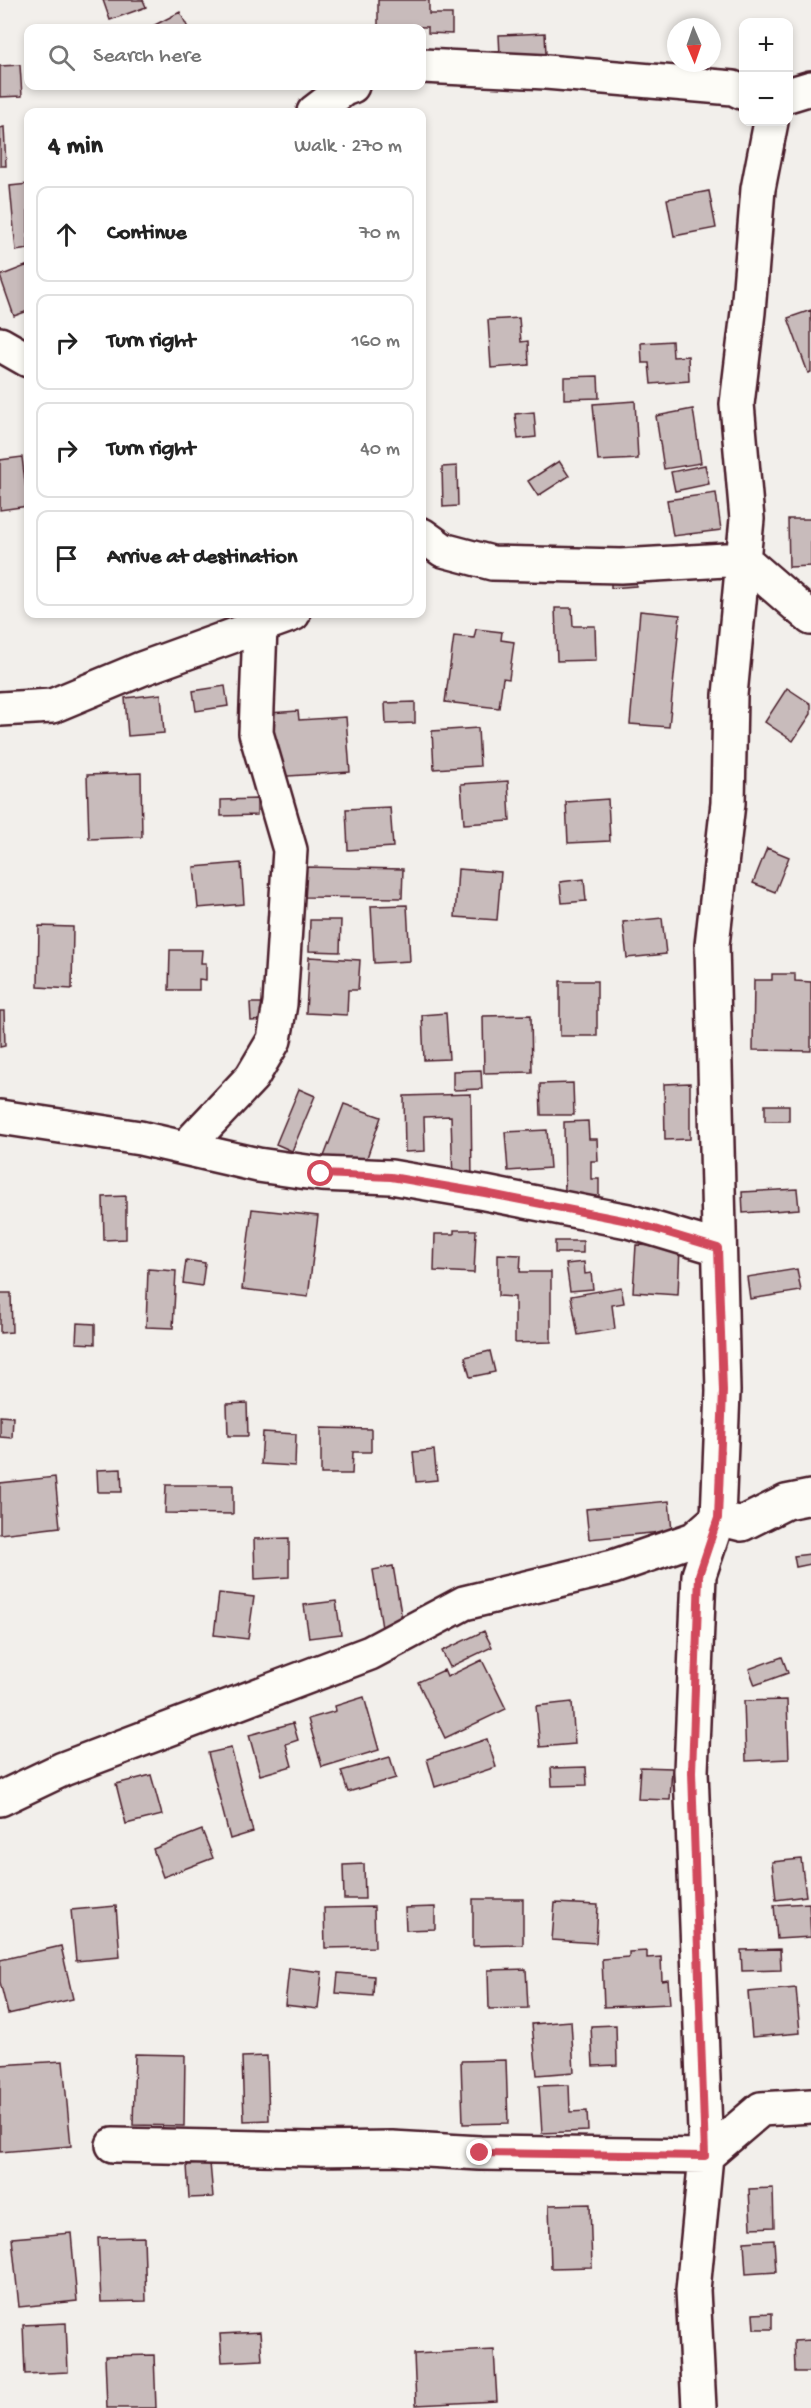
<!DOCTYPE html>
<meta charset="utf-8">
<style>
:root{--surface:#fff;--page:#f6f6f6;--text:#222;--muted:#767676;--line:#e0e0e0}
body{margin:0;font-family:"Gochi Hand",sans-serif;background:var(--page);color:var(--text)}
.controls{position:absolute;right:18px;top:18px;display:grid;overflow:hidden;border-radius:12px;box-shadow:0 3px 9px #0003}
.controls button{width:54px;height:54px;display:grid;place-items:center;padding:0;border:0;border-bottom:2px solid var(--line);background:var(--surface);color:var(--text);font:30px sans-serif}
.compass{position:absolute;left:667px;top:18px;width:54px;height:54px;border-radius:50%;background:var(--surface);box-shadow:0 3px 9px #0003;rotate:178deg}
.stop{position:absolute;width:18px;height:18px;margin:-14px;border:4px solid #d1495b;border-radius:50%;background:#fff}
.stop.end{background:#d1495b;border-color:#fff;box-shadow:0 2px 6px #0008}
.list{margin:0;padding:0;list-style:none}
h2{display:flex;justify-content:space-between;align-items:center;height:78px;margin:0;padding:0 24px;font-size:26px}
h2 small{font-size:20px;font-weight:400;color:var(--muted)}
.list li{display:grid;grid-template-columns:39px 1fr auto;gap:18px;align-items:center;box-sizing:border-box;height:96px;margin:0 12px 12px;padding:0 12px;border:2px solid var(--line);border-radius:12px}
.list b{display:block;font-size:22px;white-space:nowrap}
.list em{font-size:20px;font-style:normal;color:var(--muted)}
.icon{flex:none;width:33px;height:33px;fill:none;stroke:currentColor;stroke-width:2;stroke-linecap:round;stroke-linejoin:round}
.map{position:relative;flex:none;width:811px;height:2408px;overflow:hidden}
.search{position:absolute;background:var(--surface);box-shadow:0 3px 9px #0003;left:24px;top:24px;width:402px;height:66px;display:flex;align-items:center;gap:15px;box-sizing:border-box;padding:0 21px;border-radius:12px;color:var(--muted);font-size:22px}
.panel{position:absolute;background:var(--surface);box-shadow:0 3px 9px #0003;left:24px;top:108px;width:402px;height:510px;border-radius:12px}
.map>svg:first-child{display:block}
</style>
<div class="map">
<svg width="811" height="2408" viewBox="0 0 811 2408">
<rect width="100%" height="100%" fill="#f2efeb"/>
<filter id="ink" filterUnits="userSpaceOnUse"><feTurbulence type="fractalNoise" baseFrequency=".0167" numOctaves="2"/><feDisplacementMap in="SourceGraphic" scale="12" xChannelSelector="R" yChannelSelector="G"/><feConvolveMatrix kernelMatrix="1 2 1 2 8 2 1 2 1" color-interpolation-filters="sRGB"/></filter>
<g filter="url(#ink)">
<!-- building -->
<path fill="#c8bbbb" stroke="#4a1f2b" stroke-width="1.5" d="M103,0H143L146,7L110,20Z
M378,0H429V14H452V34L428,33V27L378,26Z
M180,12L188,28H149Z
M545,33L546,54L500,55L499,35Z
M20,65L22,96L0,97V66Z
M4,127L6,166H0V128Z
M28,184V249L16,251L10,186Z
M709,191L716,228L674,236L667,199Z
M28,265V311L14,316L0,276Z
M811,310V372L808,373L788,318Z
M519,318L521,342L528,341L529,365L491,368L488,320Z
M672,341L673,357L688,356L689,381L651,384L649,363H642L641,343Z
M598,376L599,398L564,399V377Z
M635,401L638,459L598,461L593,404Z
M693,409L701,463L664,469L656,416Z
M534,412L536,437L518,439L515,414Z
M22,457L28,506L0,510V460Z
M559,461L569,476L538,496L528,481Z
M705,465L709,484L675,491L671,472Z
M457,466L458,506L443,507L442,467Z
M716,493L721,530L673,536L667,500Z
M788,519H811V566L789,567Z
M636,572V586L611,588V573Z
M555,608H572L573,626H595L596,660L557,661Z
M640,611L680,615L669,727L630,724Z
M476,629L502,632L501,640L514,642L509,679L503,678L499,708L445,702L454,636L474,638Z
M225,686L228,706L196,711L193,691Z
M787,688L811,704V714L793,741L765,722Z
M161,694L164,733L128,736L125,698Z
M415,702V723L386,724L385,703Z
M298,711L299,720L346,717L350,772L273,777L269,713Z
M478,728L480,766L434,769L432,731Z
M141,773L142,837L89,839L87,775Z
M508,781L510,821L464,824L461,784Z
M257,799V815L221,816V800Z
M608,799L610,841L568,843L566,802Z
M390,807L393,847L348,850L346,809Z
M767,848L789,857L775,892L753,883Z
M241,863L244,904L198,908L194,867Z
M306,867L403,869L402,898L305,897Z
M458,869L501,872L497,920L455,917Z
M584,879L586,901L562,903L560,882Z
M407,905L410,961L374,963L371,906Z
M662,918L666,954L627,958L623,922Z
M310,920H341L340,952L309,951Z
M39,926L73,927L72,989L38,987Z
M170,950H202L201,963H206V980L199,979V990H169Z
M309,957L360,960L358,990H348L347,1015L306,1013Z
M772,974H795V981L811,982V1051L753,1050L754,980H772Z
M560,981H597V1036H560Z
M250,1003H269V1020L251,1021Z
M0,1011H4L5,1046L0,1047Z
M446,1013L449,1059L424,1060L422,1015Z
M531,1015L532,1072L484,1073L483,1016Z
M481,1070L482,1089L453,1090V1071Z
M573,1083L574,1115H541L540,1084Z
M690,1083V1139L665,1140L664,1084Z
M299,1089L315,1096L292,1151L276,1144Z
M471,1094L472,1183H453L451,1116L424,1117L425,1151L405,1152L404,1096Z
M344,1104L381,1117L362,1172L323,1159Z
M765,1105H789V1121H765Z
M588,1121L589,1139H597L598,1161H591V1179H599V1196L565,1197L564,1122Z
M547,1130L550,1168L508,1171L505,1132Z
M797,1189L799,1209L743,1213L742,1192Z
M126,1196V1239L104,1240L103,1197Z
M252,1209L318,1216L308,1297L242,1289Z
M454,1230H476L474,1273L434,1271L435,1234H454Z
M555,1241H583V1253H555Z
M636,1245L680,1247L678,1295L633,1292Z
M498,1254L521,1255L520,1272H551V1342L515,1343V1297L498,1296Z
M186,1260L205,1263L202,1286L183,1283Z
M584,1262L585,1274L591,1273L593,1289L570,1291L566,1264Z
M148,1269L176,1271L173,1328L146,1327Z
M797,1269L801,1291L750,1299L747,1277Z
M621,1287L624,1303L612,1305L615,1329L578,1335L571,1296Z
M0,1293H11L12,1332L0,1333Z
M77,1323L95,1324V1344L76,1343Z
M490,1351L495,1372L470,1377L465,1357Z
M247,1403L248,1436H228L227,1404Z
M0,1416L13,1417L12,1438L0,1437Z
M321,1428L371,1429V1452H353L352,1474H321Z
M263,1432L296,1434L295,1466L261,1464Z
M434,1450L437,1480L416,1482L413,1452Z
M121,1469L122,1492H98L97,1470Z
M55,1477L60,1527L0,1534V1483Z
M166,1485H233V1514L165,1513Z
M669,1501L672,1531L589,1539L586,1509Z
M289,1538V1577L255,1579L254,1539Z
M810,1554L811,1564L796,1567L794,1556Z
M393,1566L403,1625L382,1628L373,1570Z
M219,1593L254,1597L248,1639L214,1635Z
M336,1601L341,1634L309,1638L304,1605Z
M484,1631L492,1647L450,1667L442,1651Z
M782,1657L788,1673L755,1685L749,1669Z
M482,1660L506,1709L445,1738L418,1682L444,1670L447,1677Z
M364,1697L379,1750L322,1767L308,1719L336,1711L335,1706Z
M787,1700L789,1759L746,1761L744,1701Z
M572,1702L575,1744L540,1747L536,1706Z
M293,1723L298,1740L286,1744L292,1766L260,1775L249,1735Z
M487,1739L496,1767L435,1787L427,1759Z
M231,1748L253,1832L230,1839L208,1753Z
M390,1757L396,1778L348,1792L341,1771Z
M586,1767L587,1785L552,1786L551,1768Z
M640,1767L672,1768L670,1800L638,1799Z
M151,1775L162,1815L126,1824L116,1784Z
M202,1830L213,1858L163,1877L153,1849Z
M801,1859L806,1896L776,1900L772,1862Z
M364,1864L365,1899H344L343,1865Z
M473,1899H523V1945L473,1946Z
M555,1903L598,1905L596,1943L552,1940Z
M809,1903L811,1937L777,1939L774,1905Z
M116,1906L120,1957L76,1961L71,1910Z
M374,1907L375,1947L325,1948L324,1908Z
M435,1907V1929L406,1930L405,1908Z
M61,1946L73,1999L8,2014L0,1982V1960Z
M780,1949L781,1970L742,1971L741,1950Z
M647,1951V1958L661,1957L662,1981L668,1980L670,2004L604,2007L602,1959L629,1957V1952Z
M289,1968L322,1972L318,2009L285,2005Z
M526,1969L528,2008L489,2009L488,1970Z
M338,1973L374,1976L373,1996L336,1993Z
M796,1988L800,2033L752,2037L748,1992Z
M571,2021L574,2072L537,2075L532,2024Z
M616,2025L617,2065L593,2066L591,2026Z
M135,2054L185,2055L184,2126L133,2125Z
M267,2056L269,2120L244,2121L242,2057Z
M506,2060L508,2123L463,2124L461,2061Z
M63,2061L71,2146L0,2152V2065Z
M569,2085L570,2112L587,2111L588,2131L542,2133L539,2086Z
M210,2163L213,2197L189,2198L187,2165Z
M773,2188L774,2227L751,2228L749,2189Z
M590,2204L592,2267L551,2268L549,2205Z
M71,2233L77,2301L19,2307L12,2238Z
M144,2237L146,2301L101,2302L98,2238Z
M774,2240L776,2272L746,2274L744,2242Z
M772,2313V2329H754L753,2314Z
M66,2323L68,2372L25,2374L23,2325Z
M260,2332L262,2360L222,2362L220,2334Z
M811,2340V2372H795L794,2341Z
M494,2350L497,2401L416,2405L414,2354Z
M154,2355L156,2408H107L105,2356Z"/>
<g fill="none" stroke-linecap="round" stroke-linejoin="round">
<defs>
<path id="street" d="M422,66L546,72L733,88L744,93
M788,95L811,88
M314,112L344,89L352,86
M0,344L28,360
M422,535L443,550L492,563L621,566L743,559L811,618
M0,709L52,706L141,669L293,614
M0,1117L140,1138L258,1165L321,1174L391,1177L485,1193L628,1221L718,1248
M185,1148L252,1077L274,1040L280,1004L290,850L256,733L260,627
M0,1799L63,1769L370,1653L464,1603L613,1567L694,1539L718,1518L723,1391L712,945L728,803L730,695L747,519L737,404L748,312L758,189L771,122
M113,2145L312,2149L392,2148L480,2153L706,2156L761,2109L811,2106
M699,2408L693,2290L706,2156L691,1771L699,1575L718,1518L742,1524L786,1502L811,1497"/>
</defs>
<!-- street casing -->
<use href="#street" stroke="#4a1f2b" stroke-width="38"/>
<!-- street -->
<use href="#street" stroke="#fdfcf7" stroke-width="33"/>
</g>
</g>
<g fill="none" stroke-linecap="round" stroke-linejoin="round" filter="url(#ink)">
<!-- route -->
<path stroke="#d1495b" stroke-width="8" d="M321,1174L391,1177L485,1193L628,1221L718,1248L723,1391L718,1518L699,1575L692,1772L705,2156L480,2153"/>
</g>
</svg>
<div class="controls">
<button>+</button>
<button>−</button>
</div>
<svg class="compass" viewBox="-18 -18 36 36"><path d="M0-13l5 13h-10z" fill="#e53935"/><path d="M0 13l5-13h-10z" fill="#767676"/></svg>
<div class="stop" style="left:321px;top:1174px"></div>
<div class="stop end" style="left:480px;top:2153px"></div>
<div class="search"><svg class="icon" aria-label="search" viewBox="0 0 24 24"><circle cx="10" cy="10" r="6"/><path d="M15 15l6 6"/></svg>Search here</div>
<section class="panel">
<h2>4 min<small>Walk · 270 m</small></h2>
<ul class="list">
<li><svg class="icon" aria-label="ahead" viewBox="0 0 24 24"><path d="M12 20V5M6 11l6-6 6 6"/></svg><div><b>Continue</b></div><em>70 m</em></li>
<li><svg class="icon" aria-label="right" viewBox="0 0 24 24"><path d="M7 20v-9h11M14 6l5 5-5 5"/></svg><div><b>Turn right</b></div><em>160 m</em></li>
<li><svg class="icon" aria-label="right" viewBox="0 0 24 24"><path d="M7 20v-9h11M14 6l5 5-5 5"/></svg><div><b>Turn right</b></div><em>40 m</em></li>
<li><svg class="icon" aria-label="arrive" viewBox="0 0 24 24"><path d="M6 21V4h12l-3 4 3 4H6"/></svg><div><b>Arrive at destination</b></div></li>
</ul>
</section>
</div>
